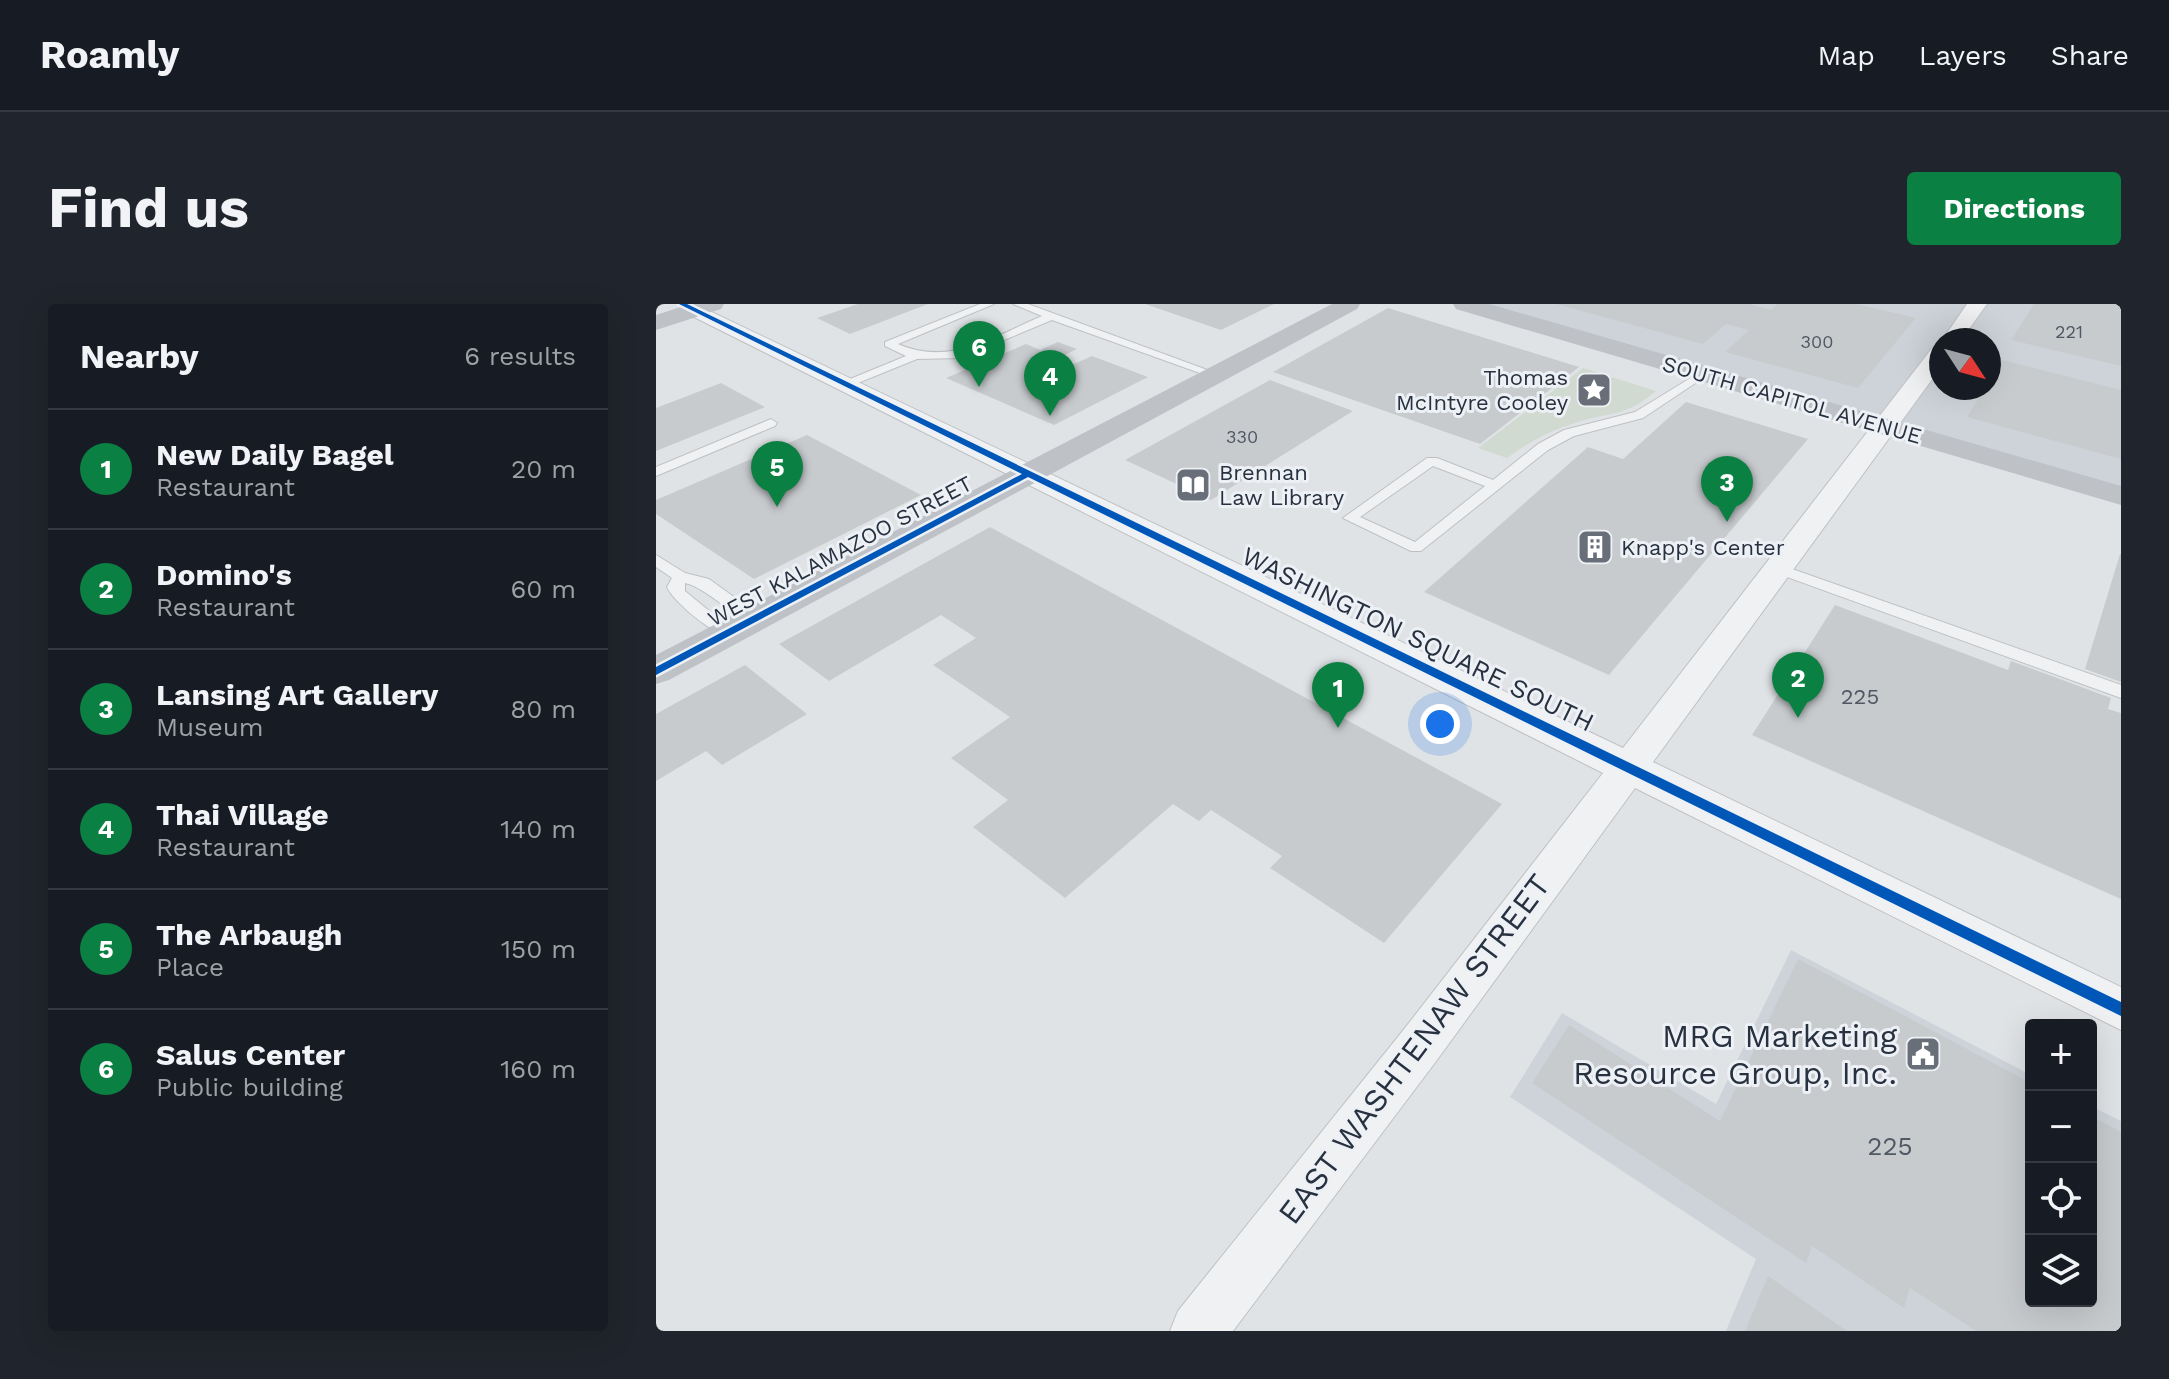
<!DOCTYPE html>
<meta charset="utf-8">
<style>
:root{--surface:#171b24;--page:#20242c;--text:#f1f3f6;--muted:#9ea1a6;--line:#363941;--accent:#0b8043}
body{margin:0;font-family:"Work Sans",sans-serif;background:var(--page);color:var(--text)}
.controls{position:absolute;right:24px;bottom:24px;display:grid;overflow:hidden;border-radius:8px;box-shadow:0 8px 32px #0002}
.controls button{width:72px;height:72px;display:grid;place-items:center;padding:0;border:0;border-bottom:2px solid var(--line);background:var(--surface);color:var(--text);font:40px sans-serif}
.compass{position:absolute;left:1273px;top:24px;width:72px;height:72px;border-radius:50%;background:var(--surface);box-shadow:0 8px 32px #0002;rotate:126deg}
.you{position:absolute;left:784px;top:420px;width:28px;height:28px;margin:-20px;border:6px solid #fff;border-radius:50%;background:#1a73e8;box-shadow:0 0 0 12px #1a73e833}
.badge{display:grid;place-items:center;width:52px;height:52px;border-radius:50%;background:var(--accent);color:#fff;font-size:26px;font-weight:700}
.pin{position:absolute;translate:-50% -66px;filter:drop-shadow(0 2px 4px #0008)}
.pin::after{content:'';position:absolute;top:42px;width:28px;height:24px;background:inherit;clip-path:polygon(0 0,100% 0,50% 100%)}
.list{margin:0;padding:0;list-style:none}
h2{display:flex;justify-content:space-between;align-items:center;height:104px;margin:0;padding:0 32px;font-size:34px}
h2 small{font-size:26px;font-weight:400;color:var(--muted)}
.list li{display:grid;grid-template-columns:52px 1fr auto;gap:24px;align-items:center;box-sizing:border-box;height:120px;padding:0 32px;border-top:2px solid var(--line)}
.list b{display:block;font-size:30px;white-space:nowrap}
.list p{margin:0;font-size:26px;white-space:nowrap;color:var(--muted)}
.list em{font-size:26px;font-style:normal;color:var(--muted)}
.icon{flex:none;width:44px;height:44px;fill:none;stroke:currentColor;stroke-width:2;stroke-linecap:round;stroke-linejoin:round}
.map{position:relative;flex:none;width:1465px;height:1027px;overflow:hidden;border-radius:8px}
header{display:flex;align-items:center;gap:48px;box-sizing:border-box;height:112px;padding:0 40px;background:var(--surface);border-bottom:2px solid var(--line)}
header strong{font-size:38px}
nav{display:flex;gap:44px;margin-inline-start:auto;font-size:28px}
.intro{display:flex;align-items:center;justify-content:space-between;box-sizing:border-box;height:192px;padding:0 48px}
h1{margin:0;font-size:56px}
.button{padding:20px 36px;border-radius:8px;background:var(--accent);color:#fff;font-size:28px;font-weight:700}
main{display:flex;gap:48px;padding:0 48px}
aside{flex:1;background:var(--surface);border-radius:8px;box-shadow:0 8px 32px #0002}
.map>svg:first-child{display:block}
</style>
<header>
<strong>Roamly</strong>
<nav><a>Map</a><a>Layers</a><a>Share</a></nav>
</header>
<div class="intro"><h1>Find us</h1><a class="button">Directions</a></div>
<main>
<aside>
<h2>Nearby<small>6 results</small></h2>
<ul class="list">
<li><span class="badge">1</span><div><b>New Daily Bagel</b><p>Restaurant</p></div><em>20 m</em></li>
<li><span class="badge">2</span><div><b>Domino's</b><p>Restaurant</p></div><em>60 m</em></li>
<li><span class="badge">3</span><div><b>Lansing Art Gallery</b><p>Museum</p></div><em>80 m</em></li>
<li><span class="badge">4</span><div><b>Thai Village</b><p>Restaurant</p></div><em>140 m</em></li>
<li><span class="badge">5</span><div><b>The Arbaugh</b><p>Place</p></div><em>150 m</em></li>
<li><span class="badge">6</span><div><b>Salus Center</b><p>Public building</p></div><em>160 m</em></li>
</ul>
</aside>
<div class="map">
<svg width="1465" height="1027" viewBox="0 0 1465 1027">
<rect width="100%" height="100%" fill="#e0e3e6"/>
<!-- built -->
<path fill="#ced3d9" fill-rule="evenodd" d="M808,0H1465V192ZM1285,36H1333V84H1285Z
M1135,646L1375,771V997H1435V802L1465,817V1027H1070L1100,955L854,793L906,709L1060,800Z"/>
<!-- green -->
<path fill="#d1dad1" d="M927,64L1000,87C968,114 955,107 919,119C893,127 873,138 851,154L822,144Z"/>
<!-- building -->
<path fill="#c8cbce" d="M202,0H272L194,30L161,14Z
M489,0H618L565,26Z
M900,0H1093L1115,6L1121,0H1200L1260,14L1202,84L1069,48L1093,26L1070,20L1047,40Z
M1378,0H1465V62L1355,36Z
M732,4L923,63L824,140L617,68Z
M402,38L421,45L403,54L418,60L436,52L492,73L398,121L290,74L370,40L384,46Z
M1346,56L1465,86V155L1311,113L1329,84H1333V77Z
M614,76L697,107L555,196L469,156Z
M65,79L109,103L0,147V104Z
M1030,98L1152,135L953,371L768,288L932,143L967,155Z
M151,131L265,191L98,275L0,210V196Z
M334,223L846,500L728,639L614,564L626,552L555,506L543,517L517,500L409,594L317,523L352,496L295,454L354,413L277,361L320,334L285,311L173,377L123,340Z
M1464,250H1465V378L1429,365Z
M1179,301L1352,366L1355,357L1455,394L1452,405L1465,409V595L1096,431Z
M89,361L151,410L66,461L50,447L0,477V410Z
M1142,655L1375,779V997H1435V812L1465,828V1027H1320L1254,984L1248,1004L1156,942L1150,959L876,779L913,721L1064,817Z
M1112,972L1191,1027H1089Z"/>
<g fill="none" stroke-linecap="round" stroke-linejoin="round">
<defs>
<path id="lane" d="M324,0H338L242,40C294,63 339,32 386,12L357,0H372L565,71L555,73L396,16L305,54L261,55L192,83L182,80L250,52L229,42V38Z
M1046,67L1052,70L1050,72L987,114L918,132L892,146L765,247H755L687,214L771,154H781L837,176L882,140L908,126L979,108ZM777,162L829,182L759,238L704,213Z
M115,115L121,119L119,122L0,172V163Z
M0,251L29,269L53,275L107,314L105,318C85,322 53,284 29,279V287L80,329L78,333C63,336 17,298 11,283L16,274L0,263Z
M1122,260L1465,381V394L1117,268L1114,265Z"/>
<path id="street" d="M39,0L967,444L1277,43L1285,42V63L997,458L1465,683V726L979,484L781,756L577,1027H514L522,1007L749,724L947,469L32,10L29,6L32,2Z
M1311,0H1331L1305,36L1285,38Z"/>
</defs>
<!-- lane casing -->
<use href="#lane" stroke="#bec1c4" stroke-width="2"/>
<!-- street casing -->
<use href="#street" stroke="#bec1c4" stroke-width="2"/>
<!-- lane -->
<use href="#lane" fill="#f0f1f2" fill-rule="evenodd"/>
<!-- street -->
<use href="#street" fill="#f0f1f2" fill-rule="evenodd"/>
<!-- secondary -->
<path fill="#bec1c5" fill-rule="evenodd" d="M34,0H68L65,5L0,26V11Z
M676,0H704L701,5L13,376L0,380V351Z
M797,0H833L1465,182V201L800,5Z"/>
<defs>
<path id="cycleway" d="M23,0H31L1465,698V712L372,173L0,371V363L366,170Z"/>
</defs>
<!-- cycleway casing -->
<use href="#cycleway" stroke="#edf1f6" stroke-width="5"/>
<!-- cycleway -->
<use href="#cycleway" fill="#0057b8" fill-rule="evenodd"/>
</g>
<!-- icons -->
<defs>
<symbol id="sight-square" viewBox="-11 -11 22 22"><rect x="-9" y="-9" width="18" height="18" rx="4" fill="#686f79" stroke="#edf1f6"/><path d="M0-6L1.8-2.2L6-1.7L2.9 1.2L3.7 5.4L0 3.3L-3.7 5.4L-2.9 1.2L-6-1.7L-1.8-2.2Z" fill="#fff"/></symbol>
<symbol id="library-square" viewBox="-11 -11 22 22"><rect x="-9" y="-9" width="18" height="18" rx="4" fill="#686f79" stroke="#edf1f6"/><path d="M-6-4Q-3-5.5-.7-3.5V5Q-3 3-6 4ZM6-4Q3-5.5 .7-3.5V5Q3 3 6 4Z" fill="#fff"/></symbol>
<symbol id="building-square" viewBox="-11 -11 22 22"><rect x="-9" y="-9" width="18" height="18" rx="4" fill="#686f79" stroke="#edf1f6"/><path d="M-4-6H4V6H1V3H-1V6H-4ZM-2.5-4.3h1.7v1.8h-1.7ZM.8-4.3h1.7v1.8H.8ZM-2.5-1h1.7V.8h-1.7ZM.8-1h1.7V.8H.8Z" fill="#fff"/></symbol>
<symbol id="civic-square" viewBox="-11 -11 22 22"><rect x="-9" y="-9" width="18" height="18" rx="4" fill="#686f79" stroke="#edf1f6"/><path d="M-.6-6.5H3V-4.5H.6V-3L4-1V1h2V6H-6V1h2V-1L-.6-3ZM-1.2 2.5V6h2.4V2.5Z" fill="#fff"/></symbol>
</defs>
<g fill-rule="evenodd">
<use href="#sight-square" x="918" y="66" width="40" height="40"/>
<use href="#library-square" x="517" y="161" width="40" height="40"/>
<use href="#building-square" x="919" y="223" width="40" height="40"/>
<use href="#civic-square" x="1247" y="730" width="40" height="40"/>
</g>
<g text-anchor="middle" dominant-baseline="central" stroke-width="6" stroke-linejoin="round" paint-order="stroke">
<!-- far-number labels -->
<g font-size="18" fill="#505864">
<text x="1413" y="27">221</text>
<text x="1161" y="37">300</text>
<text x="586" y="132">330</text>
</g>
<!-- far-poi labels -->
<g font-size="22" fill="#27313f" stroke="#edf1f6" text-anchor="start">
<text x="912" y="73" text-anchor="end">Thomas<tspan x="912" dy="25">McIntyre Cooley</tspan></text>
<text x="563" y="168">Brennan<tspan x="563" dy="25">Law Library</tspan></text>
<text x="965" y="243">Knapp's Center</text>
</g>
<!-- far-street labels -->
<g font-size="22" fill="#27313f" stroke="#edf1f6">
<text transform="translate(1136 96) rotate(16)">SOUTH CAPITOL AVENUE</text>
<text transform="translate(184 247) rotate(-28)">WEST KALAMAZOO STREET</text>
</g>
<!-- number labels -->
<g font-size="22" fill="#505864">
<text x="1204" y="392">225</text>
</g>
<!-- street labels -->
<g font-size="26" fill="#27313f" stroke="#edf1f6">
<text transform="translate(762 335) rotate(26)">WASHINGTON SQUARE SOUTH</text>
</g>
<!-- near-number labels -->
<g font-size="26" fill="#505864">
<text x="1234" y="842">225</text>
</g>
<!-- near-poi labels -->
<g font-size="32" fill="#27313f" stroke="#edf1f6" text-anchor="end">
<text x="1241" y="732">MRG Marketing<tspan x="1241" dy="37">Resource Group, Inc.</tspan></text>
</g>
<!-- near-street labels -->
<g font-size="32" fill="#27313f" stroke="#edf1f6">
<text transform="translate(758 745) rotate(-53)">EAST WASHTENAW STREET</text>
</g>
</g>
</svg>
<div class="controls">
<button>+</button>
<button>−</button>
<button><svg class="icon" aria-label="locate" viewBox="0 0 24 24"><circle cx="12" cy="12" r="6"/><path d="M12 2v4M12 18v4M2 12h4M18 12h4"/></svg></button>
<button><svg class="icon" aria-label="layers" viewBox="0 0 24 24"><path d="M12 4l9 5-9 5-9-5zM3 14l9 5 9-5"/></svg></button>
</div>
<svg class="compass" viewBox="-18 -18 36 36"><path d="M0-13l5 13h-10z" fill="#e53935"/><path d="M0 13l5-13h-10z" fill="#9ea1a6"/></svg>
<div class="you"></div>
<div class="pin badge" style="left:682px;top:424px">1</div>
<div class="pin badge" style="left:1142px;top:414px">2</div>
<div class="pin badge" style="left:1071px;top:218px">3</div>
<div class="pin badge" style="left:394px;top:112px">4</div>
<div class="pin badge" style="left:121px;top:203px">5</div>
<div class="pin badge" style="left:323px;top:83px">6</div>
</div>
</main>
